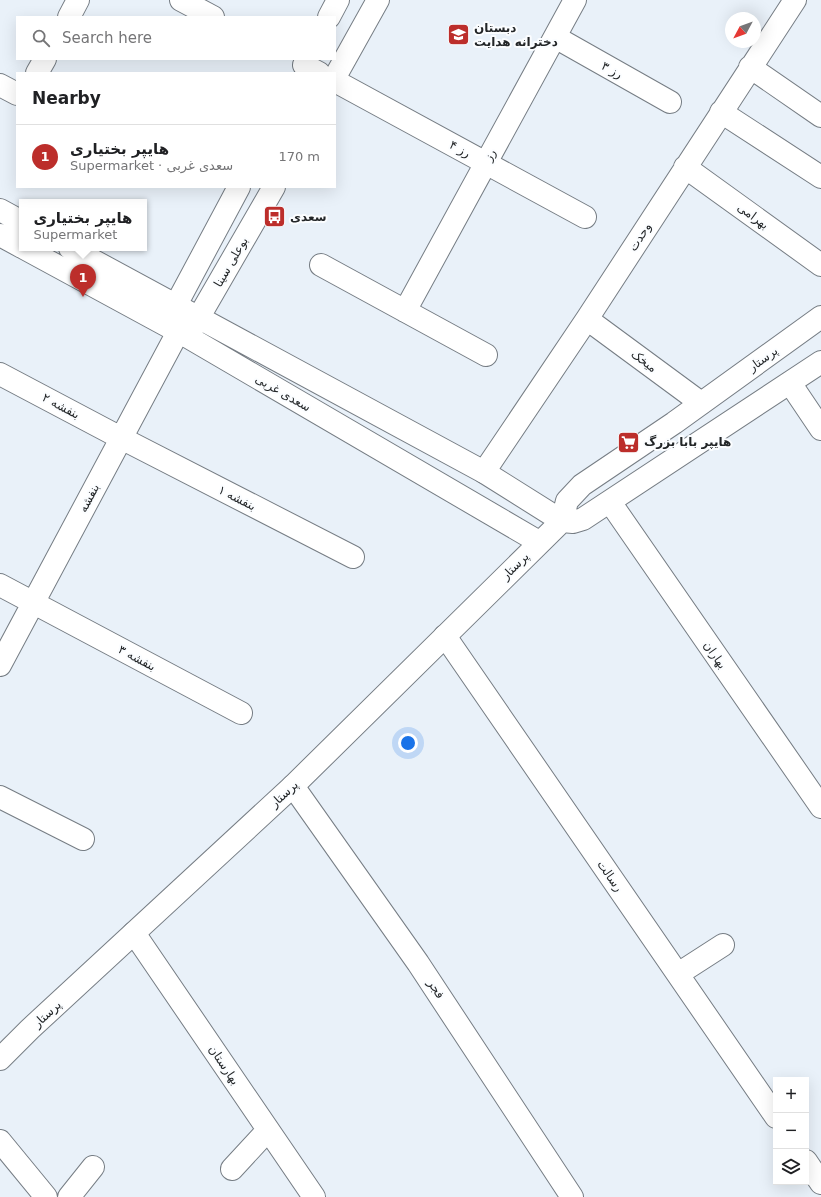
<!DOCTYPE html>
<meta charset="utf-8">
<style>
:root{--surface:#fff;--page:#f6f6f6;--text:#202124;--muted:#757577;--line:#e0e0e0;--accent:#bc2e2b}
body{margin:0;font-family:"DejaVu Sans",Cairo,sans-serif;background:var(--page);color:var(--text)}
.controls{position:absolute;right:12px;bottom:12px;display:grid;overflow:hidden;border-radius:0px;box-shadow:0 4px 16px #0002}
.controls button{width:36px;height:36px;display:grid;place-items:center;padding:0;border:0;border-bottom:1px solid var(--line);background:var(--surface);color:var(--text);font:20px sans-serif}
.compass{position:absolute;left:725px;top:12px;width:36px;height:36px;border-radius:50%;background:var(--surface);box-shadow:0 4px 16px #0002;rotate:229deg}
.you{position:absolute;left:408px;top:743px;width:14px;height:14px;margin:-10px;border:3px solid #fff;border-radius:50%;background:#1a73e8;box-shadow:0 0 0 6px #1a73e833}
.badge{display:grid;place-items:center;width:26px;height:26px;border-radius:50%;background:var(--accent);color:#fff;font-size:13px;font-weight:700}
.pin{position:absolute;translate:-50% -33px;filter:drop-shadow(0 1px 2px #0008)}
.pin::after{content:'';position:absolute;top:21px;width:14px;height:12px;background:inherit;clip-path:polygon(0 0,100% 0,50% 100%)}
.popup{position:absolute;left:19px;top:199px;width:128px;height:52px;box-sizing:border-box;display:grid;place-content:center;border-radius:0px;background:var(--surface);filter:drop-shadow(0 1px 3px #0005);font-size:13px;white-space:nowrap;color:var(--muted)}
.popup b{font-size:15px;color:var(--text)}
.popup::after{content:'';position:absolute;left:50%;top:100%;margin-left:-8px;border:8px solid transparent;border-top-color:var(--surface)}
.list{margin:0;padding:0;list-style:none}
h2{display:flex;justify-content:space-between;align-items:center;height:52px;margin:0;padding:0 16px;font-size:17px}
h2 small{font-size:13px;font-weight:400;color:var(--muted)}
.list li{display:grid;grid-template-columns:26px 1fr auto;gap:12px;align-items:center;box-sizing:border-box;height:64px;padding:0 16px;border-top:1px solid var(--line)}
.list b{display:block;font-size:15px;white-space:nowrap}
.list p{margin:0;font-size:13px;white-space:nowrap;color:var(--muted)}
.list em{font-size:13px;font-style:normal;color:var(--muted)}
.icon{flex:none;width:22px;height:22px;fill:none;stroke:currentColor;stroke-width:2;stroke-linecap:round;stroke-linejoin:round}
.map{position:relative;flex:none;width:821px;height:1197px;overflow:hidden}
.search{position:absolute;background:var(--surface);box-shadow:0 4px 16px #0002;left:16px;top:16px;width:320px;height:44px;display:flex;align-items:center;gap:10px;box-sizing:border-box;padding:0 14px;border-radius:0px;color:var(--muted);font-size:15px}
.panel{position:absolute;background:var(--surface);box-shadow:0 4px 16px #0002;left:16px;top:72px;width:320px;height:116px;border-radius:0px}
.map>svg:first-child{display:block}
</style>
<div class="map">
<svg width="821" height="1197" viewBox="0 0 821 1197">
<rect width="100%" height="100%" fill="#e9f1f9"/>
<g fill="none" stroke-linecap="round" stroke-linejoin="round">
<defs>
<path id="street" d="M181,0L213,17
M69,17L78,0
M555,37L670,102
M750,67L821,116
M37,73L45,59
M335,81L585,217
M0,85L17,94
M721,112L821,177
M685,167L821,265
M321,265L486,355
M405,311L575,0
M587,319L701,403
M0,374L121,438L353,557
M790,383L821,429
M484,472L587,319L795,0
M610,502L821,807
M0,585L241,713
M445,636L776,1117
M0,665L178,332
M293,786L418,963L572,1197
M0,797L83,839
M134,933L314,1197
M678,974L723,945
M0,1141L46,1197
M806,1161L821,1183
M232,1169L268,1130
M69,1197L93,1167"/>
<path id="secondary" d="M329,17L338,0
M304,65L319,73
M335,77L378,0
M0,210L22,222
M0,235L22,247
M24,248L188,337L539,542
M70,248L484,472L562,521L573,522L583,519L821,362
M169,318L239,187
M192,329L274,187
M0,1059L30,1029L293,786L562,521L567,501L582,485L674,423L821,317"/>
</defs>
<!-- street casing -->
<use href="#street" stroke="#767d84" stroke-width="24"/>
<!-- secondary casing -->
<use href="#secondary" stroke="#767d84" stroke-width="24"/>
<!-- street -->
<use href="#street" stroke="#fff" stroke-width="22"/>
<!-- secondary -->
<use href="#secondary" stroke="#fff" stroke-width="22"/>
</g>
<!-- icons -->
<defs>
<symbol id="school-square" viewBox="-11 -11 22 22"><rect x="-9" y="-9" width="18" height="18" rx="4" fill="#bc2e2b" stroke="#fbfdff"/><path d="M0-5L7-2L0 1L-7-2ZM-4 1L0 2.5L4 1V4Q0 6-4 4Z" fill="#fff"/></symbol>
<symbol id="bus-square" viewBox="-11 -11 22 22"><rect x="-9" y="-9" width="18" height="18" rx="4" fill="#bc2e2b" stroke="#fbfdff"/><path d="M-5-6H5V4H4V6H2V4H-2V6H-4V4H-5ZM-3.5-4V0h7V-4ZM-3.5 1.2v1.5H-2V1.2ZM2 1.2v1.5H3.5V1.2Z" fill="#fff"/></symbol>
<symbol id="supermarket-square" viewBox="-11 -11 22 22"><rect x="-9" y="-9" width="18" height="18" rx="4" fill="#bc2e2b" stroke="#fbfdff"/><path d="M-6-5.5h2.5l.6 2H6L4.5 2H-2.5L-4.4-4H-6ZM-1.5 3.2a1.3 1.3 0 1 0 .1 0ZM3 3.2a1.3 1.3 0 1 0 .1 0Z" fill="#fff"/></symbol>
</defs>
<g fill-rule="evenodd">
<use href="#school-square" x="446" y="22" width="25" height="25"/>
<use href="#bus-square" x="262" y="204" width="25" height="25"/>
<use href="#supermarket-square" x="616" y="430" width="25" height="25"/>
</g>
<g text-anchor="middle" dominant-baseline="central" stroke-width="4" stroke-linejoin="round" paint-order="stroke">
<!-- poi labels -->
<g font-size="12" font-weight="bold" fill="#232628" stroke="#fbfdff" text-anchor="start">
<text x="474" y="28">دبستان<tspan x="474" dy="14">دخترانه هدایت</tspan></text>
<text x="290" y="217">سعدی</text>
<text x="644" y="442">هایپر بابا بزرگ</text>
</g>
<!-- street labels -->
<g font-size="12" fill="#232628" stroke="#fbfdff">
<text transform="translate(612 70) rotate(29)">رز ۳</text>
<text transform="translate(460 149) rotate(29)">رز ۴</text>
<text transform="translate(490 155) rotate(-61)">رز</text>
<text transform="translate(753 216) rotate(36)">بهرامی</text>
<text transform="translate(640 237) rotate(-57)">وحدت</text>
<text transform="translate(231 262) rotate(-60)">بوعلی سینا</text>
<text transform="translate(763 359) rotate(-36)">پرستار</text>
<text transform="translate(644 361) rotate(37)">میخک</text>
<text transform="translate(283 393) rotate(30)">سعدی غربی</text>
<text transform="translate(61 406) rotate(28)">بنفشه ۲</text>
<text transform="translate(89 498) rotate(-62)">بنفشه</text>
<text transform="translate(237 498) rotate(27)">بنفشه ۱</text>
<text transform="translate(515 566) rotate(-45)">پرستار</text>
<text transform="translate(715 655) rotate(55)">بهاران</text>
<text transform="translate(137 658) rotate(28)">بنفشه ۳</text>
<text transform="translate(284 794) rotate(-43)">پرستار</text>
<text transform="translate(610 876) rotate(55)">رسالت</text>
<text transform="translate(436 989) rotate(57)">فجر</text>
<text transform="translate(47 1014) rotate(-43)">پرستار</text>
<text transform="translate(224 1065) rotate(56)">بهارستان</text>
</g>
</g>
</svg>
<div class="controls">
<button>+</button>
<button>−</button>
<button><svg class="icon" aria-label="layers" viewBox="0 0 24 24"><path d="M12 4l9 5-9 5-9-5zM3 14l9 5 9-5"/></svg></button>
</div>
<svg class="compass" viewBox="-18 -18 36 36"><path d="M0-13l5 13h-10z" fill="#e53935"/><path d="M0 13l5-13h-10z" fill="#757577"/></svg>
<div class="you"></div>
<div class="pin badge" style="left:83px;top:297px">1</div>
<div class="popup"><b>هایپر بختیاری</b>Supermarket</div>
<div class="search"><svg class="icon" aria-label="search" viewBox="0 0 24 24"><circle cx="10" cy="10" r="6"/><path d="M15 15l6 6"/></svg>Search here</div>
<section class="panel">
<h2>Nearby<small></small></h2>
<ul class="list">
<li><span class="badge">1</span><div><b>هایپر بختیاری</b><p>Supermarket · سعدی غربی</p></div><em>170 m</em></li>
</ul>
</section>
</div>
